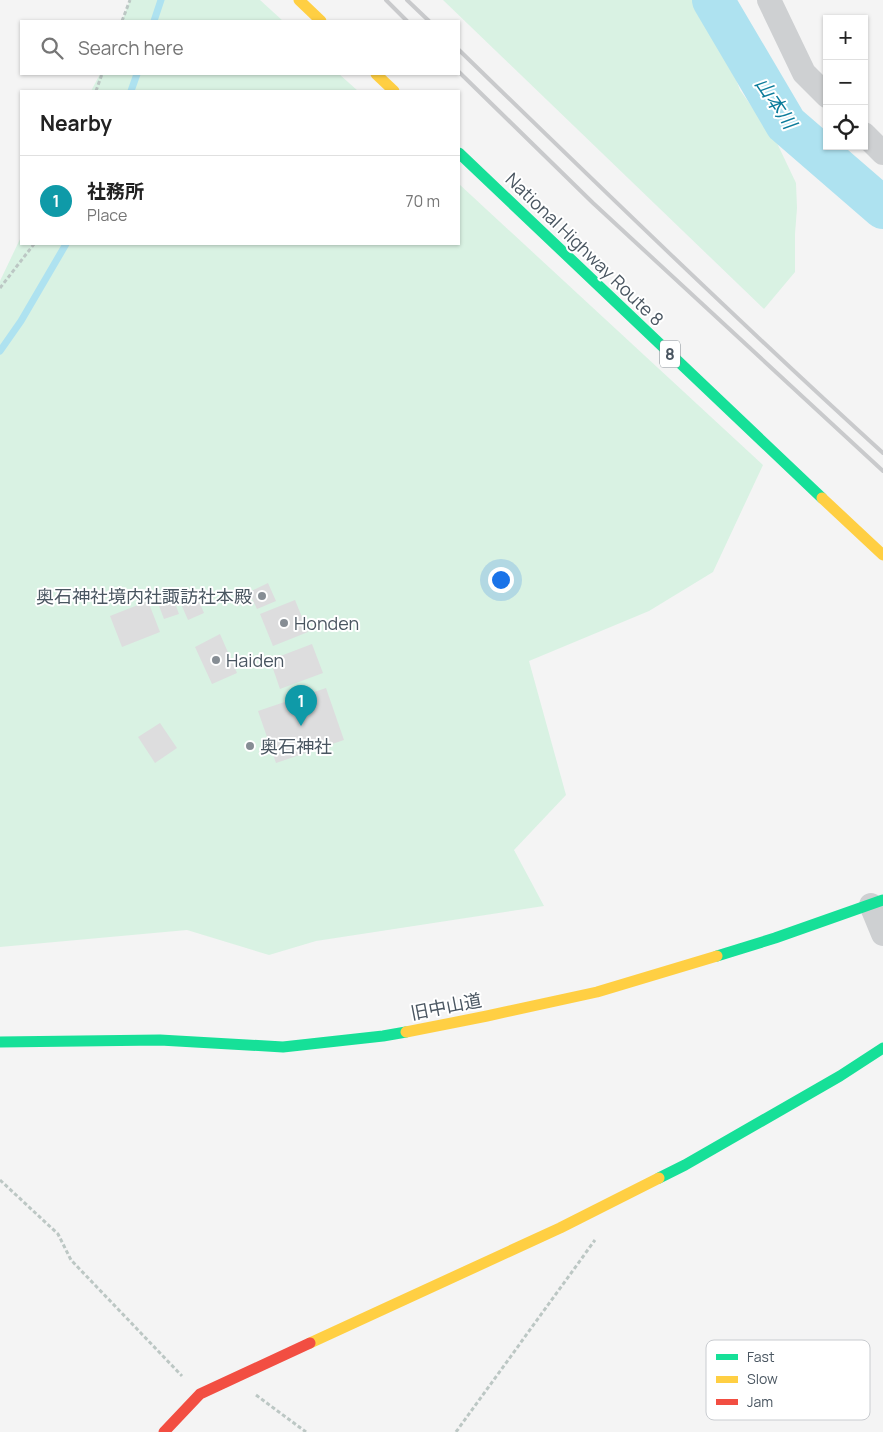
<!DOCTYPE html>
<meta charset="utf-8">
<style>
:root{--surface:#fff;--page:#f2f2f2;--text:#222;--muted:#767676;--line:#e0e0e0;--accent:#868d94}
body{margin:0;font-family:Manrope,"Noto Sans JP",sans-serif;background:var(--page);color:var(--text)}
.controls{position:absolute;right:15px;top:15px;display:grid;overflow:hidden;border-radius:0px;box-shadow:0 1px 4px #0004}
.controls button{width:45px;height:45px;display:grid;place-items:center;padding:0;border:0;border-bottom:1px solid var(--line);background:var(--surface);color:var(--text);font:25px sans-serif}
.you{position:absolute;left:500px;top:579px;width:18px;height:18px;margin:-12px;border:4px solid #fff;border-radius:50%;background:#1a73e8;box-shadow:0 0 0 8px #1a73e833}
.badge{display:grid;place-items:center;width:32px;height:32px;border-radius:50%;background:var(--accent);color:#fff;font-size:16px;font-weight:700}
.pin{position:absolute;translate:-50% -41px;filter:drop-shadow(0 1px 2px #0008)}
.pin::after{content:'';position:absolute;top:26px;width:18px;height:15px;background:inherit;clip-path:polygon(0 0,100% 0,50% 100%)}
.list{margin:0;padding:0;list-style:none}
h2{display:flex;justify-content:space-between;align-items:center;height:65px;margin:0;padding:0 20px;font-size:21px}
h2 small{font-size:16px;font-weight:400;color:var(--muted)}
.list li{display:grid;grid-template-columns:32px 1fr auto;gap:15px;align-items:center;box-sizing:border-box;height:90px;padding:0 20px;border-top:1px solid var(--line)}
.list b{display:block;font-size:19px;white-space:nowrap}
.list p{margin:0;font-size:16px;white-space:nowrap;color:var(--muted)}
.list em{font-size:16px;font-style:normal;color:var(--muted)}
.icon{flex:none;width:28px;height:28px;fill:none;stroke:currentColor;stroke-width:2;stroke-linecap:round;stroke-linejoin:round}
.map{position:relative;flex:none;width:883px;height:1432px;overflow:hidden}
.search{position:absolute;background:var(--surface);box-shadow:0 1px 4px #0004;left:20px;top:20px;width:440px;height:55px;display:flex;align-items:center;gap:12px;box-sizing:border-box;padding:0 18px;border-radius:0px;color:var(--muted);font-size:19px}
.panel{position:absolute;background:var(--surface);box-shadow:0 1px 4px #0004;left:20px;top:90px;width:440px;height:155px;border-radius:0px}
.map>svg:first-child{display:block}
</style>
<div class="map">
<svg width="883" height="1432" viewBox="0 0 883 1432">
<rect width="100%" height="100%" fill="#f4f4f4"/>
<!-- green -->
<path fill="#d9f2e3" d="M130,0H260L283,21H122Z
M443,0H695L725,51L740,90L776,141L796,183L797,208L795,234V272L764,309Z
M100,74H339L358,91H91Z
M459,184L763,465L713,572L649,611L529,661L566,795L514,850L544,906L316,941L269,955L187,930L0,947V281L21,237V244H459Z"/>
<g fill="none" stroke-linecap="round" stroke-linejoin="round">
<!-- stream -->
<path stroke="#aee2f0" stroke-width="7" d="M154,21L161,0
M131,91L137,74
M0,351L21,321L66,244"/>
<!-- river -->
<path stroke="#aee2f0" stroke-width="42" d="M713,0L786,124L883,208"/>
</g>
<!-- building -->
<path fill="#ddddde" d="M268,583L276,601L257,609L249,592Z
M194,590L204,613L188,620L178,597Z
M171,592L179,614L164,619L156,598Z
M295,600L308,632L273,646L260,614Z
M148,601L160,632L122,647L110,616Z
M220,634L237,673L212,684L195,647Z
M312,644L323,673L280,689L270,660Z
M326,688L344,740L276,763L258,711Z
M160,723L177,748L155,763L138,737Z"/>
<g fill="none" stroke-linecap="round" stroke-linejoin="round">
<!-- path -->
<path stroke="#bcc7c4" stroke-width="3" stroke-dasharray="4 2.5" stroke-linecap="butt" d="M122,21L130,0
M96,91L102,74
M0,288L34,244
M0,1180L58,1234L71,1260L182,1376
M256,1395L306,1432
M456,1432L595,1240"/>
<!-- street -->
<path stroke="#ced0d2" stroke-width="24" d="M769,0L804,73L827,96
M864,134L883,153
M871,905L883,934"/>
<!-- fast -->
<path stroke="#16e098" stroke-width="11" d="M459,153L822,498
M717,956L775,938L883,900
M0,1042L160,1040L283,1047L383,1036L406,1032
M659,1178L685,1165L840,1076L883,1048"/>
<!-- slow -->
<path stroke="#ffcf43" stroke-width="11" d="M299,0L321,21
M376,74L394,91
M822,498L883,555
M406,1032L487,1016L597,992L717,956
M310,1343L560,1228L659,1178"/>
<!-- jam -->
<path stroke="#f24e42" stroke-width="11" d="M164,1432L200,1394L310,1343"/>
<!-- rail -->
<path stroke="#c9cacc" stroke-width="4" d="M386,0L407,21
M407,0L429,21
M459,50C599,186 739,322 883,453
M459,72L593,203L883,471"/>
</g>
<!-- markers -->
<g fill="#868d94" stroke="#fff" stroke-width="2">
<circle cx="262" cy="596" r="5"/>
<circle cx="284" cy="623" r="5"/>
<circle cx="216" cy="660" r="5"/>
<circle cx="250" cy="746" r="5"/>
</g>
<g text-anchor="middle" dominant-baseline="central" stroke-width="4" stroke-linejoin="round" paint-order="stroke">
<!-- shield labels -->
<rect fill="#fff" stroke="#808990" stroke-width="1" x="660" y="340.5" width="20" height="27" rx="4"/>
<g font-size="16" font-weight="bold" fill="#4a5661">
<text x="670" y="354">8</text>
</g>
<!-- street labels -->
<g font-size="18" fill="#4a5661" stroke="#fff">
<text transform="translate(585 249) rotate(44)">National Highway Route 8</text>
<text transform="translate(446 1006) rotate(-11)">旧中山道</text>
</g>
<!-- poi labels -->
<g font-size="18" fill="#4a5661" stroke="#fff" text-anchor="start">
<text x="252" y="596" text-anchor="end">奥石神社境内社諏訪社本殿</text>
<text x="294" y="623">Honden</text>
<text x="226" y="660">Haiden</text>
<text x="260" y="746">奥石神社</text>
</g>
<!-- water labels -->
<g font-size="19" font-style="italic" fill="#0c7c9b" stroke="#fff">
<text transform="translate(776 103) rotate(56)">山本川</text>
</g>
</g>
<!-- legend -->
<rect x="706" y="1340" width="164" height="80" rx="8" fill="#fff" stroke="#c9ccd0" stroke-width="1"/>
<rect x="716" y="1354" width="22" height="6" fill="#16e098"/>
<rect x="716" y="1376" width="22" height="7" fill="#ffcf43"/>
<rect x="716" y="1399" width="22" height="6" fill="#f24e42"/>
<g font-size="14" fill="#4a5661">
<text x="747" y="1362">Fast</text>
<text x="747" y="1384">Slow</text>
<text x="747" y="1407">Jam</text>
</g>
</svg>
<div class="controls">
<button>+</button>
<button>−</button>
<button><svg class="icon" aria-label="locate" viewBox="0 0 24 24"><circle cx="12" cy="12" r="6"/><path d="M12 2v4M12 18v4M2 12h4M18 12h4"/></svg></button>
</div>
<div class="you"></div>
<div class="pin badge" style="left:301px;top:726px;background:#0f9aa8">1</div>
<div class="search"><svg class="icon" aria-label="search" viewBox="0 0 24 24"><circle cx="10" cy="10" r="6"/><path d="M15 15l6 6"/></svg>Search here</div>
<section class="panel">
<h2>Nearby<small></small></h2>
<ul class="list">
<li><span class="badge" style="background:#0f9aa8">1</span><div><b>社務所</b><p>Place</p></div><em>70 m</em></li>
</ul>
</section>
</div>
